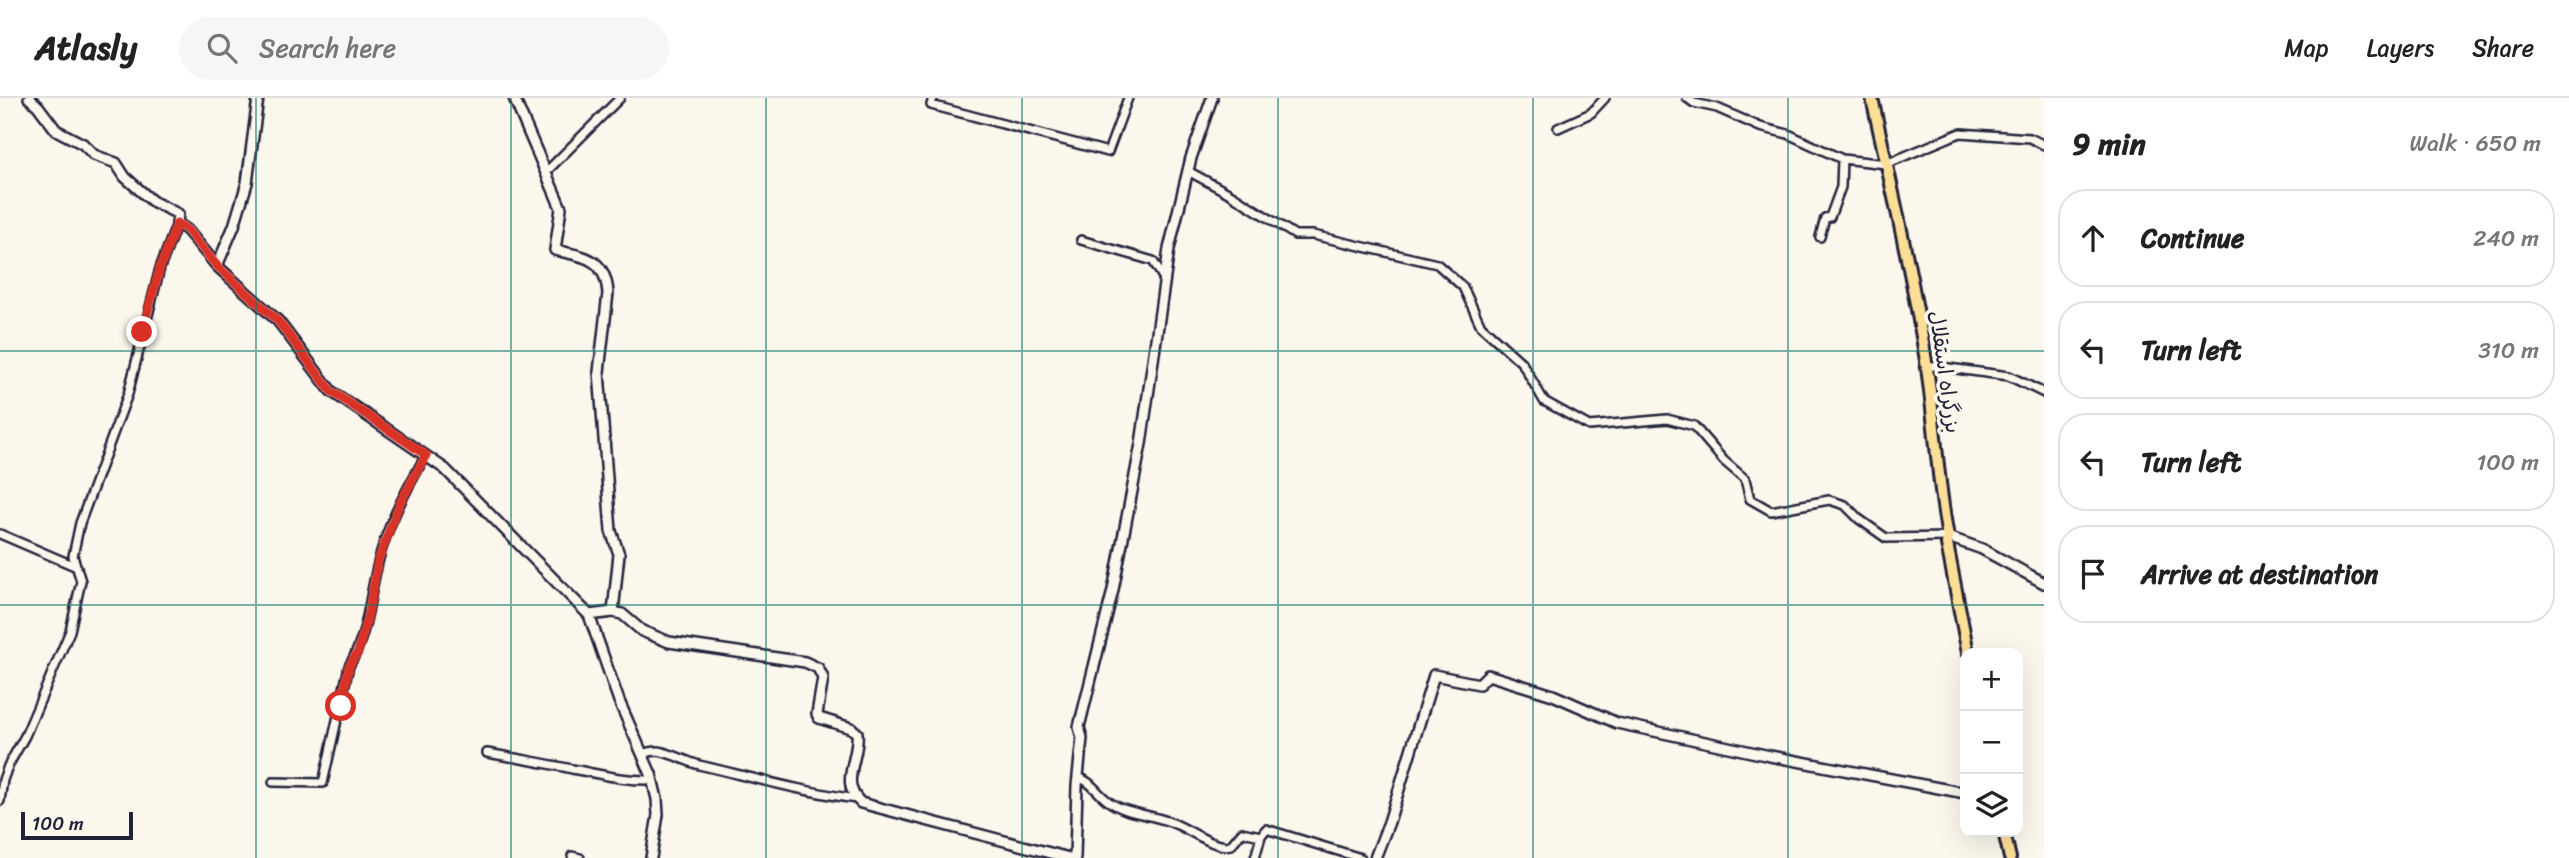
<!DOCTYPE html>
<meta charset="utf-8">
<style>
:root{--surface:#fff;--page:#f6f6f6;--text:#222;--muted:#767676;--line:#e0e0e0}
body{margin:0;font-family:Sriracha,"Playpen Sans Arabic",sans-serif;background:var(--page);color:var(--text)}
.controls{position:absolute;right:21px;bottom:21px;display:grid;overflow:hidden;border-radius:14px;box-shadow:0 7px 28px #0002}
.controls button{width:63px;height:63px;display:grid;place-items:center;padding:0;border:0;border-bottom:2px solid var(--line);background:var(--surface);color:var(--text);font:35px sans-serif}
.scale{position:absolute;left:21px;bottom:18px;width:112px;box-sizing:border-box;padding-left:7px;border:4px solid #22223b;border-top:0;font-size:19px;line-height:24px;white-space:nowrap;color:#22223b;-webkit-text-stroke:5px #fbf7ec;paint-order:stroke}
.stop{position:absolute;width:21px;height:21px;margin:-16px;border:5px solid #d93025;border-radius:50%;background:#fff}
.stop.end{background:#d93025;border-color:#fff;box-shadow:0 2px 7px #0008}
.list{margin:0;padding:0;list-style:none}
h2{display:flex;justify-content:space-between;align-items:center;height:91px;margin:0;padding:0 28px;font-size:30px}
h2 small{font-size:23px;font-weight:400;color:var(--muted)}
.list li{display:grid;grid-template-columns:46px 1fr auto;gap:21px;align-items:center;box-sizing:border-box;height:98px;margin:0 14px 14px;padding:0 14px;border:2px solid var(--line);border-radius:28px}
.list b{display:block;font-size:26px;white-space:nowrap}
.list em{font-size:23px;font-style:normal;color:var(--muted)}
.icon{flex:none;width:38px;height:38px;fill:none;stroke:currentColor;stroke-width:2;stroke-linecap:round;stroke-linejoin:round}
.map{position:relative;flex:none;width:2044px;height:760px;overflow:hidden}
header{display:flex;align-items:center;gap:42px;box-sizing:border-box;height:98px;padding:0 35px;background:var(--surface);border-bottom:2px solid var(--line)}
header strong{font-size:33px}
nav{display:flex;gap:38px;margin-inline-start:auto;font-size:24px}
.search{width:490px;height:63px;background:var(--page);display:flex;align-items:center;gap:18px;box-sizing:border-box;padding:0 24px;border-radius:38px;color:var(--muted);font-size:26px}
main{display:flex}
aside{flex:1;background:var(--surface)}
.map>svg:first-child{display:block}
</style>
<header>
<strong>Atlasly</strong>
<div class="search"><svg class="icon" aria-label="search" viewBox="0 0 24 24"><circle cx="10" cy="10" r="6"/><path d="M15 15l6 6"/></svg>Search here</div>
<nav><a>Map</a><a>Layers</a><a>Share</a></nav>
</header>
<main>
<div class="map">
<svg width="2044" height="760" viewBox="0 0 2044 760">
<rect width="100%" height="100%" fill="#fbf7ec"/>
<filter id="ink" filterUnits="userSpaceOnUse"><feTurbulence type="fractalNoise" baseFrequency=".0143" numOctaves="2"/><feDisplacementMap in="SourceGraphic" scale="14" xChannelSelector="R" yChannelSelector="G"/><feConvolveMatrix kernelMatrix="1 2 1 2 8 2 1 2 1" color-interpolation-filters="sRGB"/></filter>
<g filter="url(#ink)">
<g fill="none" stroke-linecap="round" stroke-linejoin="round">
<defs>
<path id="minor" d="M933,0L931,7L1108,54L1128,0
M1687,0L1694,5L1717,10L1760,29L1788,36L1842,61L1886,66L1960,35L2030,40L2044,47
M1558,30L1591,15L1605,0
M1188,73L1232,97L1295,137H1313L1437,166L1463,189L1481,228L1522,265L1544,303L1589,328L1667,321L1694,328L1724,363L1745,381L1750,401L1771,413L1829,402L1845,407L1859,421L1886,440L1948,439
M545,75L620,0
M1820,139L1825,120L1830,119L1841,89L1842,61
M1081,142L1153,163L1164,181
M1926,267L2009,278L2044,295
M0,436L77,469
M487,655C516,660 544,665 572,671C600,676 624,683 652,682
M642,656C648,654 652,653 658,653C672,655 685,663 699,667C751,679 803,694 857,701
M1078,679C1091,683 1097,695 1108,703C1126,716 1150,716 1170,724C1187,729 1215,752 1231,747L1242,734L1261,738L1266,731L1361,760
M273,684L323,685L349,568C368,537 369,499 378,465C387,426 407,391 426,357
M0,703L3,682L8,668L25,638L70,533L81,483L73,458L80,425L128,296L160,170L177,125
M572,758L580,760
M1255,760L1261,738"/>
<path id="tertiary" d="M29,0L38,8L56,32L83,46L94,57L116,65L125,79L152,103L178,116L177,125L187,132L217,168L278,223L331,293L445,371L589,517L619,603L651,676L657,701L658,717L651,760
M514,0L561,110L555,152C585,159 605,159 608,195L599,274L611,433L619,456L613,514
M217,168L234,128L247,85L258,0
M1948,439L1982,451L2044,485
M589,517L613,514L622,516L642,533L669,544L805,564L818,570L823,580L817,616L819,620L851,630L857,635C860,660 838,685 861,705L1069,760
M1075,760L1077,688L1082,640L1079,629L1113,492L1141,346L1169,151L1191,60L1212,0
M1375,760L1389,724L1434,577L1479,586L1488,577L1553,597L1617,625L1770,658L1965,695"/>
<path id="trunk" d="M1872,0C1891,87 1912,175 1926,263C1935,322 1937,381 1948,439L1947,446L1968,555
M2004,734L2010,760"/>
</defs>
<!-- minor casing -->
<use href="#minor" stroke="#22223b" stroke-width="12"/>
<!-- tertiary casing -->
<use href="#tertiary" stroke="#22223b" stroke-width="14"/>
<!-- trunk casing -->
<use href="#trunk" stroke="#22223b" stroke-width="16"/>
<!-- minor -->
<use href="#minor" stroke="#fbf7ec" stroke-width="7"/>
<!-- tertiary -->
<use href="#tertiary" stroke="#fbf7ec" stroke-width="9"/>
<!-- trunk -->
<use href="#trunk" stroke="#fcde96" stroke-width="10"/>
</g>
</g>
<g fill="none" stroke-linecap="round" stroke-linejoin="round" filter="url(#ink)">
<!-- route -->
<path stroke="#d93025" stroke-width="9" d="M142,234L160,170L177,125L187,132L217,168L278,223L331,293L426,357L399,407L378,463L369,513L358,554L349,568L341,608"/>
</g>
<!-- grid -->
<path fill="none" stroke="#0f766e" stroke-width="2" stroke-opacity="0.55" d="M256,0V760M511,0V760M766,0V760M1022,0V760M1278,0V760M1533,0V760M1788,0V760M0,253H2044M0,507H2044"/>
<g text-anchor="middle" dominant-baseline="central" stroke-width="7" stroke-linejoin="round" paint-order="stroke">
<!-- street labels -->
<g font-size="21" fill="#22223b" stroke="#fbf7ec">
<text transform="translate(1945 274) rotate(82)">بزرگراه استقلال</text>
</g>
</g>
</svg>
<div class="controls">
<button>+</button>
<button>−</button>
<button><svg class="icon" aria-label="layers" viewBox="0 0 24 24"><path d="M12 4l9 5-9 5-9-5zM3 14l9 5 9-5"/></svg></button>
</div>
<div class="scale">100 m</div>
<div class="stop" style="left:341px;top:608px"></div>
<div class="stop end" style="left:142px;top:234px"></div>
</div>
<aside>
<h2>9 min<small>Walk · 650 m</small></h2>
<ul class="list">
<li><svg class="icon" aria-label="ahead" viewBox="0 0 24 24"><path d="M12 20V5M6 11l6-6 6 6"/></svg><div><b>Continue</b></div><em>240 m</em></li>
<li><svg class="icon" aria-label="left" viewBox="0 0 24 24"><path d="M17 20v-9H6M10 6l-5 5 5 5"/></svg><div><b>Turn left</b></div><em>310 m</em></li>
<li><svg class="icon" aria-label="left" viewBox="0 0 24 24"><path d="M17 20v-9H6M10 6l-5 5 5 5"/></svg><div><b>Turn left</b></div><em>100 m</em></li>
<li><svg class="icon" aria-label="arrive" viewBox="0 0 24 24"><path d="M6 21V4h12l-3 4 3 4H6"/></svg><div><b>Arrive at destination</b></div></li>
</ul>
</aside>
</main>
